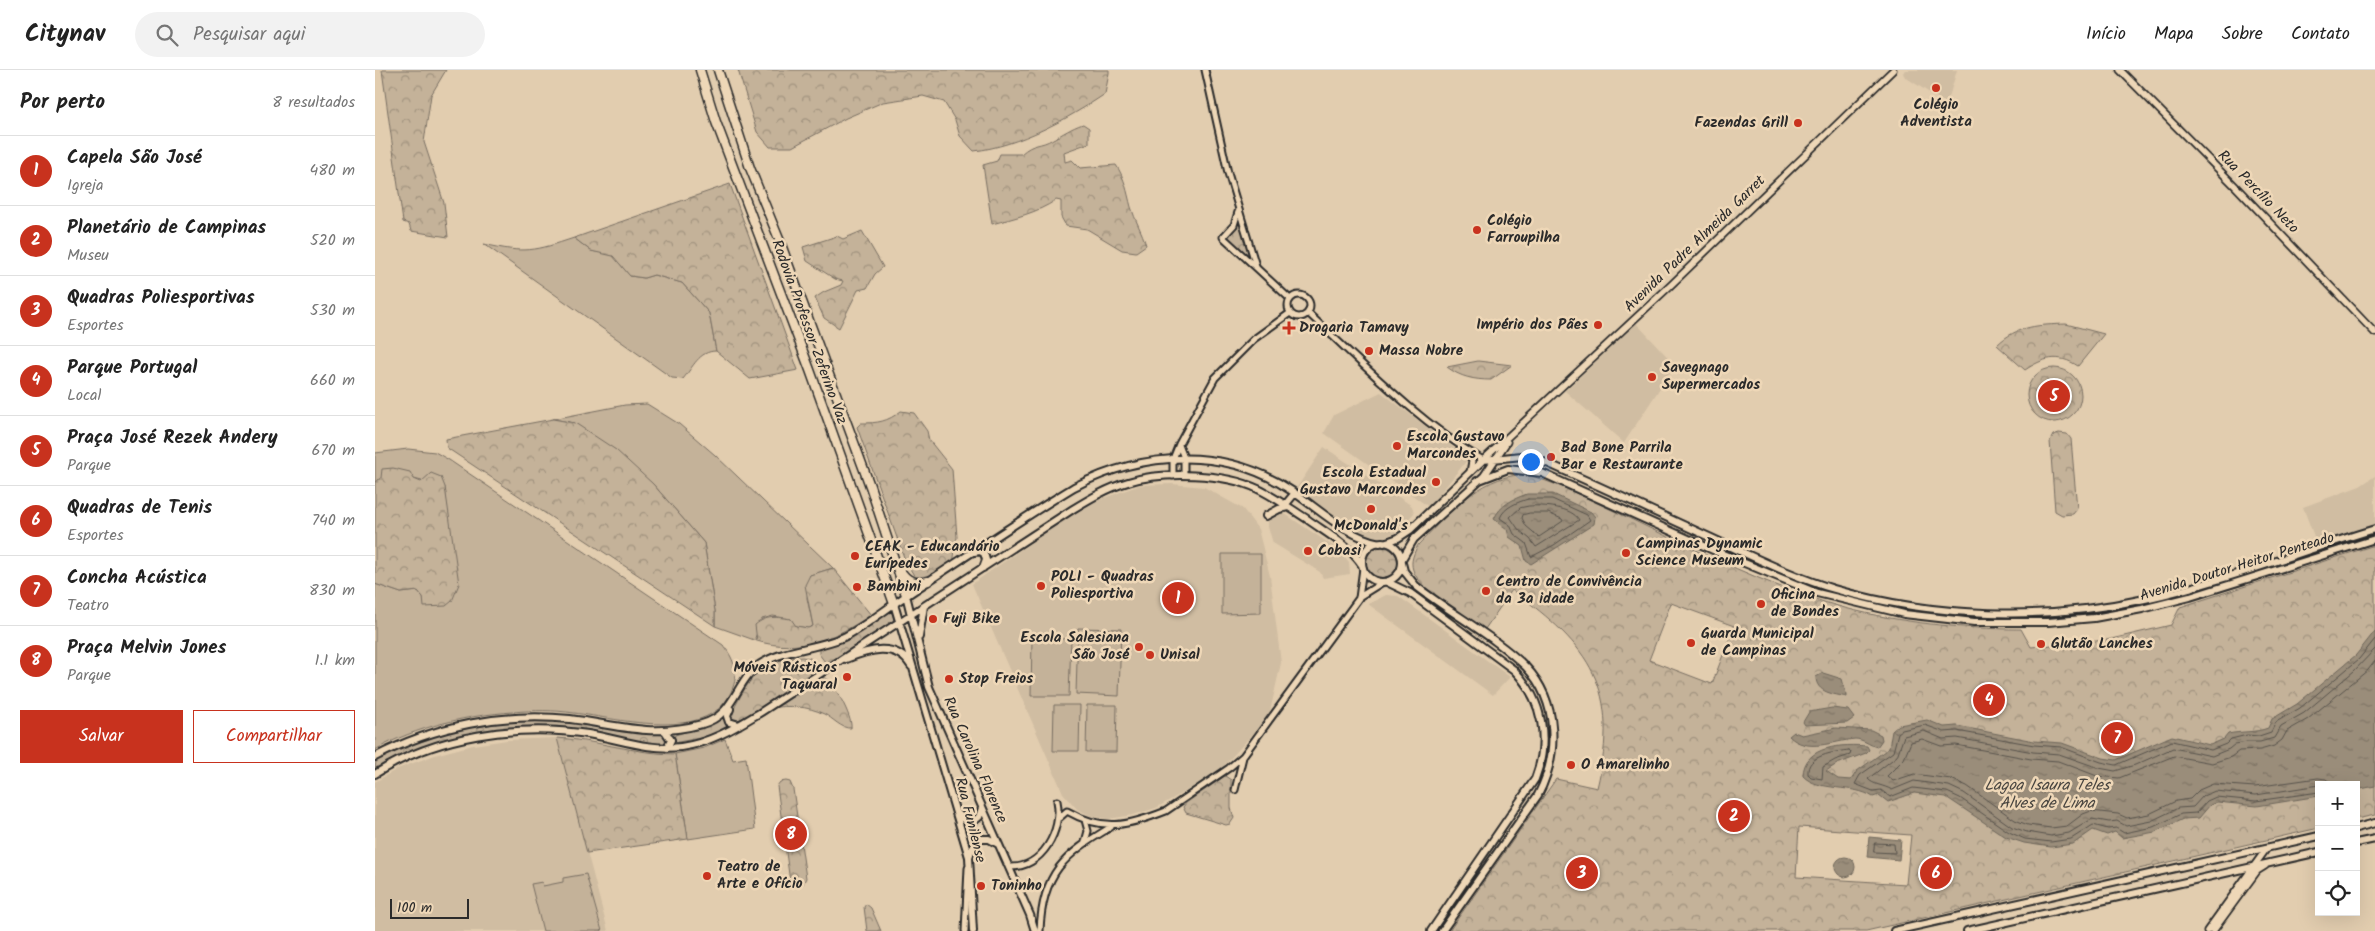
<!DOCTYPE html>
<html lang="pt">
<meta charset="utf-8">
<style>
:root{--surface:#fff;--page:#f2f2f2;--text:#222;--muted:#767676;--line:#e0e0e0;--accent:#c8321e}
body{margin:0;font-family:Kalam,sans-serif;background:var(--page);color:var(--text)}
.controls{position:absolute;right:15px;bottom:15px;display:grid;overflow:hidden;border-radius:0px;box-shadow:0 5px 20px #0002}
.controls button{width:45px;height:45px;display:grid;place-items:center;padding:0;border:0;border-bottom:1px solid var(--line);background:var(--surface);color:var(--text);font:25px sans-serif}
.scale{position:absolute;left:15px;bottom:12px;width:79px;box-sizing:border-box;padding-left:5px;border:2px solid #2b2b2b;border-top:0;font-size:14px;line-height:18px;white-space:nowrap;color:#2b2b2b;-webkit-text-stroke:4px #eed7b7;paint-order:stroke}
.you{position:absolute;left:1155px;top:391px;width:18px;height:18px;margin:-12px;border:4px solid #fff;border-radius:50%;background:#1a73e8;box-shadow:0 0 0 8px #1a73e833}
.badge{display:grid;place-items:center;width:32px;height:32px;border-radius:50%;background:var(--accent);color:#fff;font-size:16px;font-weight:700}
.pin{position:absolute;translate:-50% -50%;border:2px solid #fff;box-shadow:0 1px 5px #0006}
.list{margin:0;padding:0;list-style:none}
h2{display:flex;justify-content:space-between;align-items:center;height:65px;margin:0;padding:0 20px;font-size:21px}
h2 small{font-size:16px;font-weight:400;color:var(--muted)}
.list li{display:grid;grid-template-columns:32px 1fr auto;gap:15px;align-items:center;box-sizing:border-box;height:70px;padding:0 20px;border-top:1px solid var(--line)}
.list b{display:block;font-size:19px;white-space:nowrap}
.list p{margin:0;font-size:16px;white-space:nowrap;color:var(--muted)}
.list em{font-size:16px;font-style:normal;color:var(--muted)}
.actions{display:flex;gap:10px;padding:15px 20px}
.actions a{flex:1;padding:11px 0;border:1px solid var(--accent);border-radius:0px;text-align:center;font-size:18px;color:var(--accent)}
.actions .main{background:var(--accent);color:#fff}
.icon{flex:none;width:28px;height:28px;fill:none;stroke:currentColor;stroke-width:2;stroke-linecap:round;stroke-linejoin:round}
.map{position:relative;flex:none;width:2000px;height:861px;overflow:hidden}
header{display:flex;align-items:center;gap:30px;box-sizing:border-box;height:70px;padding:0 25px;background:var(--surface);border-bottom:1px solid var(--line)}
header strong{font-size:24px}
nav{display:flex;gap:28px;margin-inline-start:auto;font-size:18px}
.search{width:350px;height:45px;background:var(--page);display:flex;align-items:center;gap:12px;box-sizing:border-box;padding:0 18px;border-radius:28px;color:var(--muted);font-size:19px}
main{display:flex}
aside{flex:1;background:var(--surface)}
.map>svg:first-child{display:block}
</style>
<header>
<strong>Citynav</strong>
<div class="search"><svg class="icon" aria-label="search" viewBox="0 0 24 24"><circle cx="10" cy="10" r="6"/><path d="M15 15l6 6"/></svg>Pesquisar aqui</div>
<nav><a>Início</a><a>Mapa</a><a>Sobre</a><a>Contato</a></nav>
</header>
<main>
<aside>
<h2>Por perto<small>8 resultados</small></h2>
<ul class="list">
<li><span class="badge">1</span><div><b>Capela São José</b><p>Igreja</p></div><em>480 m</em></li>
<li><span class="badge">2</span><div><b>Planetário de Campinas</b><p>Museu</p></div><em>520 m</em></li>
<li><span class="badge">3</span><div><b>Quadras Poliesportivas</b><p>Esportes</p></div><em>530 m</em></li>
<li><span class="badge">4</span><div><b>Parque Portugal</b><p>Local</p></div><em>660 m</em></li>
<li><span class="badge">5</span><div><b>Praça José Rezek Andery</b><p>Parque</p></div><em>670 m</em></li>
<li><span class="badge">6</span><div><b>Quadras de Tenis</b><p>Esportes</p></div><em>740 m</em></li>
<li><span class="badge">7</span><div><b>Concha Acústica</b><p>Teatro</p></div><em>830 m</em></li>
<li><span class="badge">8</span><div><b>Praça Melvin Jones</b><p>Parque</p></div><em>1.1 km</em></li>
</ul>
<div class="actions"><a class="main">Salvar</a><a>Compartilhar</a></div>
</aside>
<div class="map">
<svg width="2000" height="861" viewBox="0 0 2000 861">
<defs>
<pattern id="forest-crowns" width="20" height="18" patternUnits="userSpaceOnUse" patternTransform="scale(1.25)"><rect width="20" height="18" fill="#c4b299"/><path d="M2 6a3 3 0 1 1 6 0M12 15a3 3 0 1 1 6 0" fill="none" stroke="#9f917d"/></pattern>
<pattern id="water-ripples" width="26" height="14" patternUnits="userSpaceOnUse" patternTransform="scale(1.25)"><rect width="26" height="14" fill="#9a8d7a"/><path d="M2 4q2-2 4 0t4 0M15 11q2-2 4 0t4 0" fill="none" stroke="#7e7364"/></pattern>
</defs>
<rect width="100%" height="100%" fill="#e2cdaf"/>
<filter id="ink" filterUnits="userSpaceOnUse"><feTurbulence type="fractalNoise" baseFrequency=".02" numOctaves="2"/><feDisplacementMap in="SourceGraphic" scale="10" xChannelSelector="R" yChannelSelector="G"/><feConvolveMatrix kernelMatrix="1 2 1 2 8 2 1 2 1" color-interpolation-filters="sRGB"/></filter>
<g filter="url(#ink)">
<!-- built -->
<path fill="#d0bda2" d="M1530,0H1582L1572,34L1530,7L1528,3Z
M1261,253L1300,295L1249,373L1190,321Z
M1006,322L1093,389L1054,437L949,363L959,345Z
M949,377L1037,436L1039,443L1023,461L1005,469L982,461L921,419Z
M2000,406V456L1949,472L1940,469L1928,437L1985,416Z
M797,414L829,417L868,439L883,459L895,506L906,593L894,646L845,700L811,721L781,738L758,745L733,749L718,747L702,739L688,723L597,514L710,435L765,415Z
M907,442L964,480L974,492L975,504L948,508L945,502L898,473L892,454L897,445Z
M1011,525L1023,526L1135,607L1118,625L993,534Z
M182,668L233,861H0V712L22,699L60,685L98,675L132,670Z"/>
<!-- grass -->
<path fill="#c4b299" stroke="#786e62" d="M199,168L216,181L238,185L255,206L269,208L279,205L307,213L334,243L341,281C324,281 318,297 308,309L297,308L109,174C150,184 160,181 199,168Z
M272,334L304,354L340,385L458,498L435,505L432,528L438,556L433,558L420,556L416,549L398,546L387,549L380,568L382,571L340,556V541L329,473L278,414L200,353L178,349L250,335Z
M33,379L60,382L74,390L348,575C358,587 364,602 358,617C338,676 242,648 199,643C179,640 159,640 138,642C93,645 40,657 0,680V514L26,523L43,521L48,527L50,537L74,453L70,417L39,409L6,408L0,412V383Z
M847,484H886V543L847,544Z
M703,558L746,559L744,626L701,624Z
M657,568L696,569L694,626H656Z
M679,635H705L704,681H678Z
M712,635H742L741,682H711Z
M350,669L358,690L371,688L380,759L313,769L300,684L329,678Z
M211,804L227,861H168L156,814L167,812L168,816L188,812V808Z"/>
<!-- forest -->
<path fill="url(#forest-crowns)" stroke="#786e62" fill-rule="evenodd" d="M7,0H71L56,25L49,72L69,133L73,167L36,161L34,154L28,152Z
M363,0H734V3L730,24C693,49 644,76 599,81L585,66L580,50L569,32L548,26L508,32L471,48L417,77H395L382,62Z
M708,54L714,58V73L689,82L690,92L697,90L705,98L741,95C750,108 752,122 756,137C760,150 767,162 771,175L761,182L747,180L712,159L691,156L686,147V131L681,130C662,143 639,148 617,154L608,95L622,91L625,84H646C659,72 665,77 678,69C688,64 696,58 708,54Z
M355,114L423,300L375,309L341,281L334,243L307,213L279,205L269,208L255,206L238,186L216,181L199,168Z
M863,143L875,179L869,186L849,167L859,155Z
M487,161L508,197L500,204L492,218L483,220L464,258L449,248L440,228L449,222L466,215L468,211L460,209L432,191L428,177L462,166L468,169Z
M1691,254L1729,264L1703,296C1683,283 1668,288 1650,300L1622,275C1642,255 1665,255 1691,254Z
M1103,291L1137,295L1116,310C1099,310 1085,307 1072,297Z
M1652 325a27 27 0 1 1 54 0a27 27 0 1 1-54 0Z
M526,341L539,343L552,361L554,370L577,399L582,467L578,494L553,511L541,509L530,490L482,357L486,353C503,353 512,352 526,341Z
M178,349L200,353L241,380L278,414L329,473L340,541V556L72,378L71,369Z
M1684,363L1692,364L1696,369L1702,439L1698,444L1687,445L1680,441L1675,371L1678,365Z
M18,398L35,402L39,409L46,412L56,403L66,407L70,417L84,514L77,531L71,536L49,537L48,527L43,521L26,523L0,514V412L6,408L7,399Z
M1146,405L1160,407L1185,416C1276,456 1373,512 1470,538C1527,553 1586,559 1646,559L1656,577L1732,570L1796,555L1805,537L2000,475V745L1981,749V715H1944V758L1491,861H1074L1181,709L1222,718C1246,619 1216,577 1137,520L1110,559C1091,546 1045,521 1038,500C1035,491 1039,483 1043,475C1071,446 1105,406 1146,405ZM1296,533L1359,556L1337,614L1274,590ZM1424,757L1536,765L1531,814L1421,807Z
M991 493a16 16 0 1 1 32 0a16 16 0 1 1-32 0Z
M458,498L496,545C461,568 424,584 382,571L380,555C392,545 401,547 416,549L421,556L433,558L438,556L430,515L435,505Z
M515,542L518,544L519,552L456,592H450L444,584V579L464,572Z
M427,587L435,588L442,594L440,603L366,651L362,652L355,649C356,642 360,637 363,631C378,602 392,589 427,587Z
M447,607C458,609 478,648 476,658C466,659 458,648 449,644C433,636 413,635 395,638Z
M346,648H348L354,657L330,667L298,673L300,665L334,655Z
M157,650C202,651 246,663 291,665L293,669L291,675H282L219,663L137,659L37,683L0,699L1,691L7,687C55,663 104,654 157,650Z
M182,668C222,670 260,684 300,684L313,769L212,783Z
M850,706L856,710V738L859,748L855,754L851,755L811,743L808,737L811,733Z
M411,711L415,712L418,719L431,808L428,814L418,815L415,812L402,716L405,712Z
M491,834L496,838L506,861H492L489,837Z"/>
<!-- water -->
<path fill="url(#water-ripples)" stroke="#6e665a" d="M1152,424H1178L1216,442L1220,447L1219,454L1156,494L1151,491L1147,476L1134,467L1132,459L1119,449C1125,435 1138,429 1152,424Z
M2000,561V716L1981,720V715H1944V726L1882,736L1842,732L1835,735L1824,748L1808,749L1780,762L1747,768L1740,762L1732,765L1718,760L1698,774L1676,777L1649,773L1631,767L1571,727L1539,723L1513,732L1504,725L1498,727C1479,714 1443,722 1428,706C1428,675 1469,674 1492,676L1494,680L1491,683L1462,694L1451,701L1463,709L1476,710L1482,701L1514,678L1517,661L1524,655L1552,650L1569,657L1582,656L1659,671L1687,673L1728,688L1741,690L1797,666L1835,675L1849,669L1853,664C1866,661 1880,663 1893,658L1897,649L1922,634L1981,585Z
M1448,603L1467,609L1472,627C1459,624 1441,623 1441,607Z
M1457,638L1473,640L1479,648L1472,653L1430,655L1428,652L1434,642Z
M1461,658L1496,660L1506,665L1507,670L1502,677C1494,675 1488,669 1480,669C1458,671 1432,684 1414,666L1419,662L1427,665Z
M1494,767L1526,770L1524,790L1492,787Z
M1460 797a10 10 0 1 1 20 0a10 10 0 1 1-20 0Z"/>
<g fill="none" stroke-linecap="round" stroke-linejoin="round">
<!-- shore -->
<path stroke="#57524b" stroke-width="1" d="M1153,429H1177L1212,445L1215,450L1179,475L1156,487L1151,473L1139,464L1135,455L1125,448C1129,437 1143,432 1153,429Z
M1154,436C1168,435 1197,437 1204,450L1161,477L1155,469L1144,460L1135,447L1145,438Z
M1155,443H1173L1187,449L1188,451L1164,467L1151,456L1147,448L1148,445Z
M1474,680L1476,682L1475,685L1460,690L1448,697L1447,709L1436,707L1433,704C1431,685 1459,682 1474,680Z
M1944,715L1881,725L1840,721L1828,726L1818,737L1803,738L1776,751L1751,756L1742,751L1734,752L1717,749L1694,763L1676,766L1652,762L1637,757L1589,723L1574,716L1539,711L1517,720C1509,715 1498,715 1493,709L1522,686L1529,666L1549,661L1568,669L1582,668L1658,682L1684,684L1724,698L1740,701L1760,695L1798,678L1837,686L1854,679L1860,674L1872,672H1885L1899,668L1906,656L1929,643L1979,601L2000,579
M1958,715L1951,709L1943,708L1880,717L1838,714L1824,720L1815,729L1801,731L1774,744L1752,748L1743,744L1716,741L1708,744L1692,756L1676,758L1653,755L1640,750L1592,716L1576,709L1539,704L1518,711L1512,706L1529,689L1536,672L1547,669L1566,676L1581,675L1656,689L1683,691L1722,706L1744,708L1799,686L1837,693L1856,687L1864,681L1885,680L1899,676L1907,670L1912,661L1933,649L1993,600L2000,591
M1944,722L1881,731L1841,727L1832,731L1821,743L1806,744L1778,757L1749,763L1741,758L1733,759L1718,755L1696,769L1676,772L1650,769L1634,762L1585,728L1572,722L1538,718L1515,727L1506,720L1498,721L1480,714L1485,705L1518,682L1523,663L1527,660L1550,655L1569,662L1582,661L1659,675L1686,677L1726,692L1741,695L1797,671L1836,680L1851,674L1856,669L1872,665L1884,666L1896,662L1901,652L1925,638L1984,589L2000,569
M1500,773L1519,774L1520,783L1499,782Z"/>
<defs>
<path id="tertiary" d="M830,0L853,103L881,196
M863,142L859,155L848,167L915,229
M913 236a11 11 0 1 1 22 0a11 11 0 1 1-22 0Z
M933,243C989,295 1042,351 1108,390
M804,375L809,388V405
M1093,382L1097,391L1095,402
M798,406V389L804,374L840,308L879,269L915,243
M984,527L1008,512
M860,720L868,687
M684,748L692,741C729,762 753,756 791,741L854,698L868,686L984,528L988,498
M710,772L713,761L710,750
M634,797C667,799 688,760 682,731
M590,861L593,798
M665,861C667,803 689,785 736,757"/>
<path id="secondary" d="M1745,0L1861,117L2000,263
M1121,388L1132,372
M1108,390L1296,215L1518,0
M1832,861L1892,778
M1838,861L1882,801L1890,796"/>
<path id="primary" d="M1102,411L1133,399L1167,403L1338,480L1442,523L1529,544L1599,552H1673L1719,548L1767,539L1815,527L2000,469
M910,435L920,423
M891,446L904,439L913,437
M987 492a20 20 0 1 1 40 0a20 20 0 1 1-40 0Z
M1009,473L1023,468L1035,460L1108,390L1147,386L1172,393C1229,418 1286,445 1343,471C1381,488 1419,507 1459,519C1559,548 1670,551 1770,529C1848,512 1924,482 2000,459
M599,482L605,481L609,483L611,490L608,498
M1027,489L1039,469L1109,406L1121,388
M1027,493L1029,501L1041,516C1074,542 1122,568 1151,597C1184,632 1184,685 1163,725L1067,861
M1012,512L1035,523L1139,600C1168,630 1175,670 1160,709L1056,861
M531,525L554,617L655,845L660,861
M519,534L594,787L598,861
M544,567L549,536
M471,589C493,580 521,571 536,596
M355,639L352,646L354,652L364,655
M290,661L296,670L292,678
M0,687C59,656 128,642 195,649C244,655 276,668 327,654C363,644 359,608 389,592C411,579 446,578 471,566C493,554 513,537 534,524C589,488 643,451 699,417C768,381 851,376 917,421C944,439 972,467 1005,473
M0,704C60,666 143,653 213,664C244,669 274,681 306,677C336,673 361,657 386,642L698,439C716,428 733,418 753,412C788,401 850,403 883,419C900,427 916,439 932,449C951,463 973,474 987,495
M583,744L589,749L598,752L604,747L607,738
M1981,758L2000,753
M1981,773L2000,769
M594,787L597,778L606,769H614L623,774
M1519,861L1944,766
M1592,861L1944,782"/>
<path id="motorway" d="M325,0L341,52L435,300L519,534
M343,0L375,98L404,169L495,416L531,525
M525,500C532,512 541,514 553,511"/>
</defs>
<!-- tertiary casing -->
<use href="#tertiary" stroke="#2b2b2b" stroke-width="9"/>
<!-- secondary casing -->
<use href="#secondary" stroke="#2b2b2b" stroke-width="9"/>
<!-- primary casing -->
<use href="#primary" stroke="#2b2b2b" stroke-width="10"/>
<!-- motorway casing -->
<use href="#motorway" stroke="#2b2b2b" stroke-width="11"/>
<!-- tertiary -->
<use href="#tertiary" stroke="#eed7b7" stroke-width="5"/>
<!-- secondary -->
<use href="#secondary" stroke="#eed7b7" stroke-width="5.5"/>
<!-- primary -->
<use href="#primary" stroke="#eed7b7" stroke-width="6"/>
<!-- motorway -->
<use href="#motorway" stroke="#eed7b7" stroke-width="8"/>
</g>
</g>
<!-- markers -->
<g fill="#c8321e" stroke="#eed7b7" stroke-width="2">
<circle cx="1561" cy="18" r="5"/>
<circle cx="1423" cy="53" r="5"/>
<circle cx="1102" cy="160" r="5"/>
<circle cx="1223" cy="255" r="5"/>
<path d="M911.5 250.5h5v5h5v5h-5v5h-5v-5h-5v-5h5z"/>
<circle cx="994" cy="281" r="5"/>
<circle cx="1277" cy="307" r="5"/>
<circle cx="1022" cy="376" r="5"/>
<circle cx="1176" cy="387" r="5"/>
<circle cx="1061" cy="412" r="5"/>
<circle cx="996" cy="439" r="5"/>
<circle cx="933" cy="481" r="5"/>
<circle cx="1251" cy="483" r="5"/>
<circle cx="480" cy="486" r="5"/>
<circle cx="666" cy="516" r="5"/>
<circle cx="482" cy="517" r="5"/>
<circle cx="1111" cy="521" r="5"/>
<circle cx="1386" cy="534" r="5"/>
<circle cx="558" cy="549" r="5"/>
<circle cx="1316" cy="573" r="5"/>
<circle cx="1666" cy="574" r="5"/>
<circle cx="764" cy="577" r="5"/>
<circle cx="775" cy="585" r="5"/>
<circle cx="472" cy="607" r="5"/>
<circle cx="574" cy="609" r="5"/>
<circle cx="1196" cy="695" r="5"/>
<circle cx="332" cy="806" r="5"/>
<circle cx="606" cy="816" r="5"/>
</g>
<g text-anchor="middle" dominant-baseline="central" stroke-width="5" stroke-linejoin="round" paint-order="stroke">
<!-- poi labels -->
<g font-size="15" font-weight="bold" fill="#2b2b2b" stroke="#eed7b7" text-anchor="start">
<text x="1561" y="35" text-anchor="middle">Colégio<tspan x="1561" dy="17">Adventista</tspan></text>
<text x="1413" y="53" text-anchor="end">Fazendas Grill</text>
<text x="1112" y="151">Colégio<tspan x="1112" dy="17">Farroupilha</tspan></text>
<text x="1213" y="255" text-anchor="end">Império dos Pães</text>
<text x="924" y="258">Drogaria Tamavy</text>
<text x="1004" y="281">Massa Nobre</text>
<text x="1287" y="298">Savegnago<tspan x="1287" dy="17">Supermercados</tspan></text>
<text x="1032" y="367">Escola Gustavo<tspan x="1032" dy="17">Marcondes</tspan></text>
<text x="1186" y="378">Bad Bone Parrila<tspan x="1186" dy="17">Bar e Restaurante</tspan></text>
<text x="1051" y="403" text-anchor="end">Escola Estadual<tspan x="1051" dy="17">Gustavo Marcondes</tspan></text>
<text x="996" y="456" text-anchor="middle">McDonald's</text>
<text x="1261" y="474">Campinas Dynamic<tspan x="1261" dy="17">Science Museum</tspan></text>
<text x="490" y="477">CEAK - Educandário<tspan x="490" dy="17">Eurípedes</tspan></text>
<text x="943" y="481">Cobasi</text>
<text x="676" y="507">POLI - Quadras<tspan x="676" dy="17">Poliesportiva</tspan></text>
<text x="1121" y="512">Centro de Convivência<tspan x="1121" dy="17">da 3a idade</tspan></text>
<text x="492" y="517">Bambini</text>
<text x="1396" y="525">Oficina<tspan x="1396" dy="17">de Bondes</tspan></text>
<text x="568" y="549">Fuji Bike</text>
<text x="1326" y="564">Guarda Municipal<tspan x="1326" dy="17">de Campinas</tspan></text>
<text x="754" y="568" text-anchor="end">Escola Salesiana<tspan x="754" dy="17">São José</tspan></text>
<text x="1676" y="574">Glutão Lanches</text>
<text x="785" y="585">Unisal</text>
<text x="462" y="598" text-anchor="end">Móveis Rústicos<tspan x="462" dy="17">Taquaral</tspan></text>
<text x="584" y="609">Stop Freios</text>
<text x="1206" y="695">O Amarelinho</text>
<text x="342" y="797">Teatro de<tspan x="342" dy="17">Arte e Ofício</tspan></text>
<text x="616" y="816">Toninho</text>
</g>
<!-- street labels -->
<g font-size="15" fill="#2b2b2b" stroke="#eed7b7">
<text transform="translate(1883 122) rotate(46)">Rua Percílio Neto</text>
<text transform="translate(1320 174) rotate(-44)">Avenida Padre Almeida Garret</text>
<text transform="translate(434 262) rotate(70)">Rodovia Professor Zeferino Vaz</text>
<text transform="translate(1862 497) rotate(-17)">Avenida Doutor Heitor Penteado</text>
<text transform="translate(600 690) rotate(66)">Rua Carolina Florence</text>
<text transform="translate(595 750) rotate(76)">Rua Funilense</text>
</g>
<!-- water labels -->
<g font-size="16" font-style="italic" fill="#47443f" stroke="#eed7b7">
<text x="1672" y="715">Lagoa Isaura Teles<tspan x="1672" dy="18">Alves de Lima</tspan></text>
</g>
</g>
</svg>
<div class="controls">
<button>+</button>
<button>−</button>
<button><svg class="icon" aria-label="locate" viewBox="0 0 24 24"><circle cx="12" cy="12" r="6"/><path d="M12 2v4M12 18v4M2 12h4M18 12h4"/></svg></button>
</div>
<div class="scale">100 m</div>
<div class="you"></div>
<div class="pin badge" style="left:803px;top:528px">1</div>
<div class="pin badge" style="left:1359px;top:746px">2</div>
<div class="pin badge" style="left:1207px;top:803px">3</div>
<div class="pin badge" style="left:1614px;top:630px">4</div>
<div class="pin badge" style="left:1679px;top:326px">5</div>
<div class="pin badge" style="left:1561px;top:803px">6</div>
<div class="pin badge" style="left:1742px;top:668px">7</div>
<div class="pin badge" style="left:416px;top:764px">8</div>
</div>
</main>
